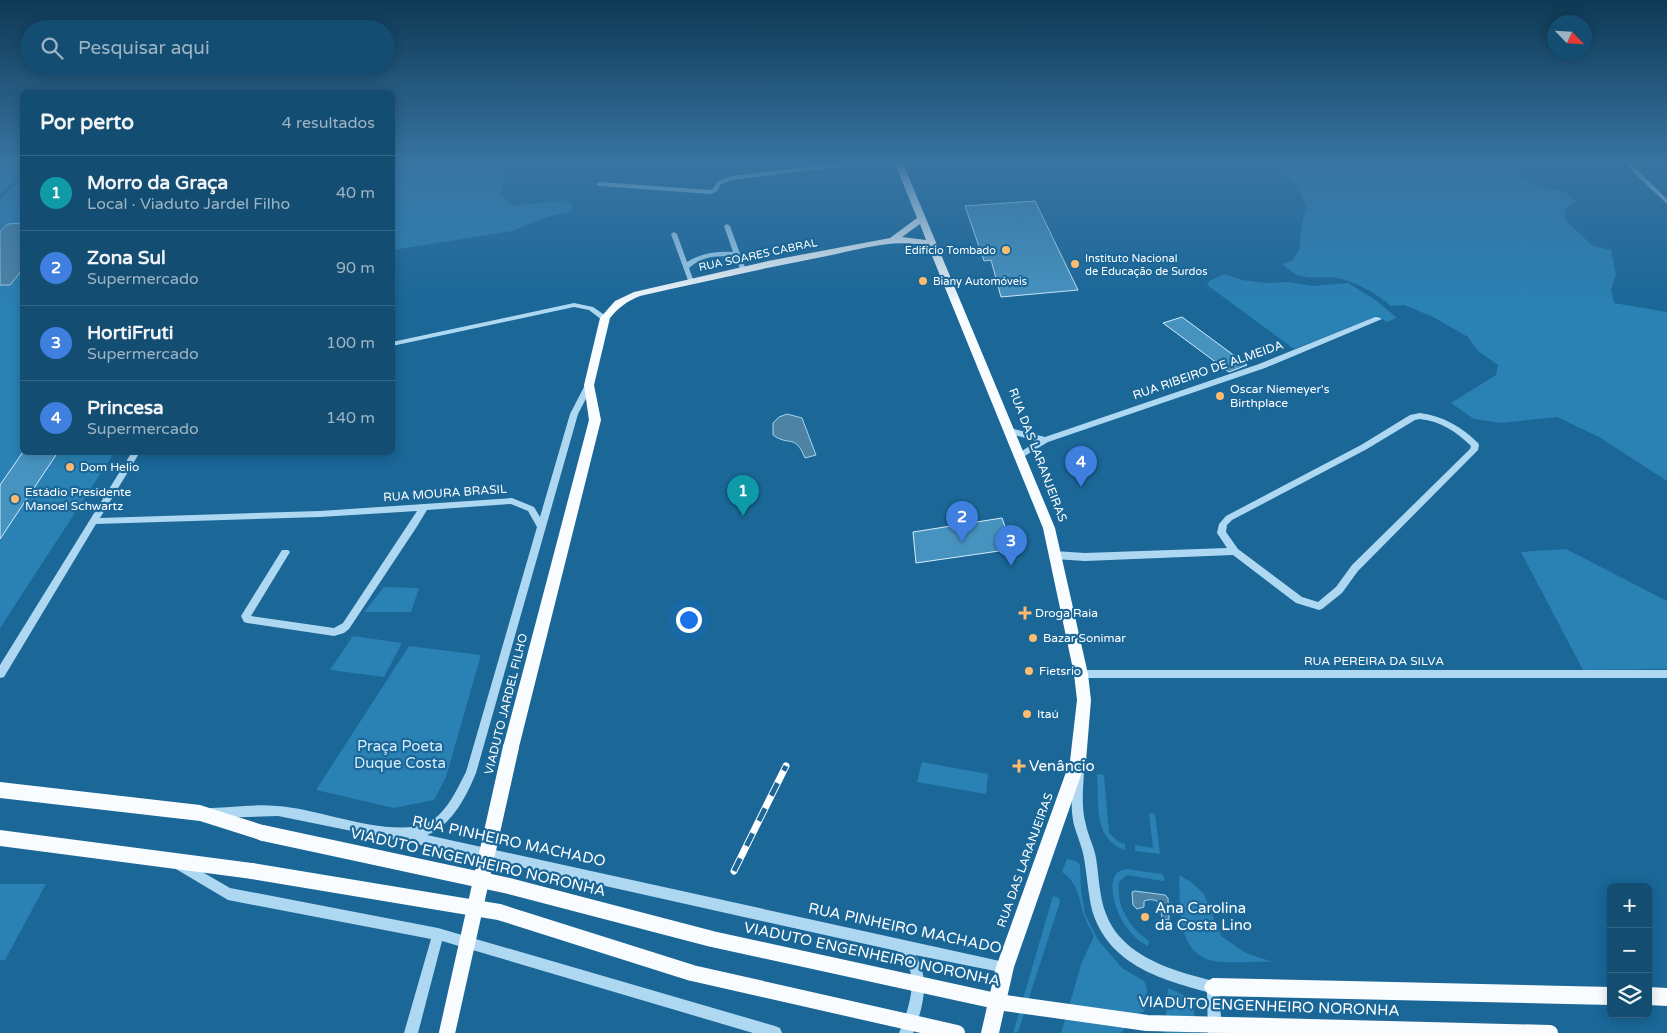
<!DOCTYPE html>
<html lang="pt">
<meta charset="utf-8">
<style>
:root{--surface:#144d72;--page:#1d5477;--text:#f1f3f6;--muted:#9db4c4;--line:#336484;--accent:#95b2f1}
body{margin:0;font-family:"Varela Round",sans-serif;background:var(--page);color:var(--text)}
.controls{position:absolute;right:15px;bottom:15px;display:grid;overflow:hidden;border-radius:8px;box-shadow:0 2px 12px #0003}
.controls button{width:45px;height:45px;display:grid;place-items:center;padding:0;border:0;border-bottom:1px solid var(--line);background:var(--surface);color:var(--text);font:25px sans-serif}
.compass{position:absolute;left:1547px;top:15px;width:45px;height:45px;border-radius:50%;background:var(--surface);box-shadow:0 2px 12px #0003;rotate:115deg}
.you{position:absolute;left:688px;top:619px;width:18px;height:18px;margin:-12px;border:4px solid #fff;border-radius:50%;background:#1a73e8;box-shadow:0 0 0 8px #1a73e833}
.badge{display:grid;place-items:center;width:32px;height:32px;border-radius:50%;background:var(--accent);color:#fff;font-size:16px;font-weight:700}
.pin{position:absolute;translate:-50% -41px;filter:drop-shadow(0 1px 2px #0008)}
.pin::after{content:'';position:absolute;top:26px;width:18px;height:15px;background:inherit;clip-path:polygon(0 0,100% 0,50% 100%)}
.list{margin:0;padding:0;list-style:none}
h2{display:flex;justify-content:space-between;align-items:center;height:65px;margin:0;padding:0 20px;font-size:21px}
h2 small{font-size:16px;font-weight:400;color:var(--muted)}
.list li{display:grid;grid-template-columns:32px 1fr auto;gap:15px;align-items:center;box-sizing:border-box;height:75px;padding:0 20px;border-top:1px solid var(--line)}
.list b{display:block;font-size:19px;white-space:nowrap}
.list p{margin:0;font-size:16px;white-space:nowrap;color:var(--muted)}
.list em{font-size:16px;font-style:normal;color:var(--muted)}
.icon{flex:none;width:28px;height:28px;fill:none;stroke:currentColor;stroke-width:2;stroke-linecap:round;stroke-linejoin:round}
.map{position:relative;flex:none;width:1667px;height:1033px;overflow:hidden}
.search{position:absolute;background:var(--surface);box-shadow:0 2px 12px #0003;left:20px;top:20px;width:375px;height:55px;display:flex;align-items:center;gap:12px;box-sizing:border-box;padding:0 18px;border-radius:28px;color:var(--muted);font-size:19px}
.panel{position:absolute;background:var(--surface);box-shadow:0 2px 12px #0003;left:20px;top:90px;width:375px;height:365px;border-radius:8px}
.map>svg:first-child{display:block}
</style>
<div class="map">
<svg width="1667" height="1033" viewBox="0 0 1667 1033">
<rect width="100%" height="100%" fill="#1a6798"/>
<!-- green -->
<path fill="#2a81b4" d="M0,161H22V172L0,195Z
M400,161H509L500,195L512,206L564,200L572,204L571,211L544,218L512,231L393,250V167Z
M1266,161H1531L1527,169L1517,176L1531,184L1564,191L1576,201L1566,208L1564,219L1593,246L1611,250L1616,275L1611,289L1614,303L1667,312V481L1599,437L1557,417L1501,423L1474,419L1451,403L1496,375L1498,365L1478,351L1468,337L1433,317L1404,305L1391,306C1377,294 1360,284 1342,279C1319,273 1303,286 1283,264L1293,260L1300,248L1301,228L1306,208L1298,186Z
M22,177V452L114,453L0,628V200Z
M1224,274L1242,280L1265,283L1289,282L1313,286L1348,283L1377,301L1397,318L1387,322L1377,316L1294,349L1207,285L1209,281Z
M1566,549L1667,601V669L1583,670L1521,552Z
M384,587L419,588L411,612H364Z
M353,636L402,643L384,677L330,670Z
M409,646L481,655L446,777L434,800L394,808L316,790Z
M922,762L988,774L986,794L917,782Z
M1097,774L1104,775L1109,833L1119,842L1125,844V850C1093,840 1099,803 1097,774Z
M1149,813L1155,814L1160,854L1135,851V845L1153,848Z
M1067,859L1076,861L1080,865L1081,890L1085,914L1098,940L1122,968L1144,981L1147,988L1146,1008L1143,1012L1135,1016L1121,1033H1061L1082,962L1094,936C1091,930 1087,924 1085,918C1077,898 1081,886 1062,872Z
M1127,869L1162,874L1165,880L1162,881L1127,875L1119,882C1116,907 1129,927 1149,941L1148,946C1139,942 1131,934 1125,925C1116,913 1101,871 1127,869Z
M1179,875L1191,882L1204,894L1221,936L1246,953L1273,962C1256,961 1230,964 1214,961C1175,953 1181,905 1179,875Z
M0,884H46L5,960H0Z
M1053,896L1059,898L1060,902L1018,1032L1013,1033Z
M1168,988C1197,1000 1194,1004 1195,1033H1165Z"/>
<!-- water -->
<path fill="#4e83a4" stroke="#a1d6f3" d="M22,223V270L10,285H0V232L7,224Z
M787,414L802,418L816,455L805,458C795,433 789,447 773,435V423L779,417Z
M1135,891L1165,895L1168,898L1169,920L1162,919C1161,906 1160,896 1144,901V907L1137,909L1133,905L1132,892Z"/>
<!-- building -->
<path fill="#4793c0" stroke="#d5edfc" d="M1035,201L1078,290L1001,297L991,260L984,261L965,206Z
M1182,317L1247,365L1229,372L1163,323Z
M23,452H58L0,539V485Z
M1002,518L1013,549L916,563L913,532Z"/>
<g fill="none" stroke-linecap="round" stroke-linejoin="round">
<!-- minor -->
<path fill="#aed8f1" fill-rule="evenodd" d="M855,161H874L871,163L732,180L721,184L717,191L711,194L599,186L596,184L599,182L710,190L713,189L717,182L731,176Z
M1625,161H1631L1635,168L1667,199V204L1631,170Z
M727,224L730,226L746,270L743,272L741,271L735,257C718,255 702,256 689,268L694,282L693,283H689L671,234L674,232L677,234L687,262C701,253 717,251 733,252L724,226Z
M574,303L593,307L609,318L608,320H602L589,310L574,307L392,346V342Z
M1375,317H1378L1382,319L1265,368L1048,442L1023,457L1020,458L1016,455L1037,441L1007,433L1006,431L1010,428L1045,437L1259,364Z
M589,382L593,385L578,414L476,773C466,797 452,825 427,835L1009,963L1011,967L1009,971L1005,973L915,955C931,978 923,1009 913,1033H899C906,1017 917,985 909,968C906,962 901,957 897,951L421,845L278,816L212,818L208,817L206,813L208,809L212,808C233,807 256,804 277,806C318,808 390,839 427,823C446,815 457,789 466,772L537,527L528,511L511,504L427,510L416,528L349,629L344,633L334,636L247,623L244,622L241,616L282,550H288L290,552L251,616L334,628L343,623L417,511L320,517L96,524L4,677L0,678V665L132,452H140L100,518L320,511L512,498L534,507L540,517L570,414L585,385Z
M1420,413C1443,416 1462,427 1478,443L1479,445L1478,450L1358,571L1342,593L1322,609L1319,610L1296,603L1233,555L1085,561L1054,559L1051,558L1049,555L1051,552L1054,551L1085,553L1227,548L1217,533L1219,524L1226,516L1361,445L1410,415ZM1420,419C1440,421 1457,432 1471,446L1470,449L1352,565L1336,587L1318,602L1302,597L1238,549L1226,532L1227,525L1232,520L1367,449L1415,420Z
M1081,670H1667V678H1081L1077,677L1076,674L1077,671Z
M1079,767L1083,768L1084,772C1083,789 1081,808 1086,825C1088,836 1094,846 1096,858C1099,876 1099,896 1106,914C1118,946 1150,962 1181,972C1193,976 1206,978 1217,983L1219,987L1222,1033H1208L1207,992C1159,979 1108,964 1092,910C1088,893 1087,875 1084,858C1082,846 1077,836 1074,825C1070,808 1072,789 1074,772L1075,768Z
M180,859L230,888L438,928L775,1026L780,1028L782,1033H753L442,941L418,1033H404L431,939L228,900L176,869L174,865L176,861Z"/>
<!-- major -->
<path fill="#f8fcff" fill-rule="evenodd" d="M894,161H902L1055,528L1088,674L1091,700L1086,761L1014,967L999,1033H981L996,967L1070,761L1077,700L1074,674L1043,528L928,246C895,238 860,249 827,256C764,268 702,282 640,296C627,301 618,308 610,318L594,385L601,420L519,747L516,752L511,754L506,752L503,747L589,420L584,385L600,318L615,301L634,292L768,261L890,238L917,218ZM920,224L926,240L902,237Z
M0,782L200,805L263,825L269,827L271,833L269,839L263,841L200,821L0,798Z
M0,830L252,863L258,865L260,871L258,877L252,879L0,846Z
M1213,978L1611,987V1005L1213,996L1207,993L1204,987L1207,981Z
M1648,987L1667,988V1006L1648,1005Z"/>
<defs>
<path id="rail" d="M734,871L786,766"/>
</defs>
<!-- rail casing -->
<use href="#rail" stroke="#fff" stroke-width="7"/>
<!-- rail -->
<use href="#rail" stroke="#1a6798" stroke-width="5" stroke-dasharray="14" stroke-linecap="butt"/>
<!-- major-bridge -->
<path stroke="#f8fcff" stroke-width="16" d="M263,833L509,886L712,939L1005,1003L1147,1023L1550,1033
M252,871L499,912L692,973L957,1033
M447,1033L511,747"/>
</g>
<!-- sky -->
<linearGradient id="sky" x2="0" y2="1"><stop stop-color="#0e3954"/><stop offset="0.53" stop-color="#3874a2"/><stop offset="1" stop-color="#3874a2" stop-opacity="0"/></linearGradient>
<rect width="1667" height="306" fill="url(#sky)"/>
<!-- markers -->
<g fill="#ffbb6e" stroke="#1a6798" stroke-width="2">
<circle cx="1006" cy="250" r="5"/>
<circle cx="1075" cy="264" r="5"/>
<circle cx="923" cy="281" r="5"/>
<circle cx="1220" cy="396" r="5"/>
<circle cx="70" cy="467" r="5"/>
<circle cx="15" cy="499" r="5"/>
<path d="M1022.5 605.5h5v5h5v5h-5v5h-5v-5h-5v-5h5z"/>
<circle cx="1033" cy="638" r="5"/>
<circle cx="1029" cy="671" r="5"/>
<circle cx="1027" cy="714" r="5"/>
<path d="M1016.5 758.5h5v5h5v5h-5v5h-5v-5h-5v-5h5z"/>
<circle cx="1145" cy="917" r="5"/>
</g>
<g text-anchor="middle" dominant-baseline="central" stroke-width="4.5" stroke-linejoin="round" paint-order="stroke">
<!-- far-poi labels -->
<g font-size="11" fill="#fff" stroke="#1a6798" text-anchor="start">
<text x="996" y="250" text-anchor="end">Edifício Tombado</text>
<text x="1085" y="258">Instituto Nacional<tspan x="1085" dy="13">de Educação de Surdos</tspan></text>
<text x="933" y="281">Biany Automóveis</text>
</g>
<!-- far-street labels -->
<g font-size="11" fill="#fff" stroke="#1a6798">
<text transform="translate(758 255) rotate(-12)">RUA SOARES CABRAL</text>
</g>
<!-- street labels -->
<g font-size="12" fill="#fff" stroke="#1a6798">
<text transform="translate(1208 370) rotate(-19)">RUA RIBEIRO DE ALMEIDA</text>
<text transform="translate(1038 455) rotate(69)">RUA DAS LARANJEIRAS</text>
<text transform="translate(445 493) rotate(-4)">RUA MOURA BRASIL</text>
<text x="1374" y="661">RUA PEREIRA DA SILVA</text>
<text transform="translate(506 704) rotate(-76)">VIADUTO JARDEL FILHO</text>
<text transform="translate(1025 860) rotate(-70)">RUA DAS LARANJEIRAS</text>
</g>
<!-- poi labels -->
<g font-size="12" fill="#fff" stroke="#1a6798" text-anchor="start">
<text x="1230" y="389">Oscar Niemeyer's<tspan x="1230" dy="14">Birthplace</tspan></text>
<text x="80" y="467">Dom Helio</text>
<text x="25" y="492">Estádio Presidente<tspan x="25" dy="14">Manoel Schwartz</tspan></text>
<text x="1035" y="613">Droga Raia</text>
<text x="1043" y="638">Bazar Sonimar</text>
<text x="1039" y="671">Fietsrio</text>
<text x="1037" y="714">Itaú</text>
</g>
<!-- near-park labels -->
<g font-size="15" fill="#d5edfc" stroke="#1a6798">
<text x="400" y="746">Praça Poeta<tspan x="400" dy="17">Duque Costa</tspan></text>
</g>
<!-- near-poi labels -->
<g font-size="15" fill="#fff" stroke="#1a6798" text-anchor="start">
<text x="1029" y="766">Venâncio</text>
<text x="1155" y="908">Ana Carolina<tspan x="1155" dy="17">da Costa Lino</tspan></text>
</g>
<!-- near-street labels -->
<g font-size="15" fill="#fff" stroke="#1a6798">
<text transform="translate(509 841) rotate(12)">RUA PINHEIRO MACHADO</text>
<text transform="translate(478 862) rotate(13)">VIADUTO ENGENHEIRO NORONHA</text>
<text transform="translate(905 928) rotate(12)">RUA PINHEIRO MACHADO</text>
<text transform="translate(872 954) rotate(12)">VIADUTO ENGENHEIRO NORONHA</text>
<text transform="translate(1269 1006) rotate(2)">VIADUTO ENGENHEIRO NORONHA</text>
</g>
</g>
</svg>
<div class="controls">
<button>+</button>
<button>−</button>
<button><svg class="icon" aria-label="layers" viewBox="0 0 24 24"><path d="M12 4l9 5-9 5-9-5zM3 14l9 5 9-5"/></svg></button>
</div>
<svg class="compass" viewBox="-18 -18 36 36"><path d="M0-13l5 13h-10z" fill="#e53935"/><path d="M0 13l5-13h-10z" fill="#9db4c4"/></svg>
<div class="you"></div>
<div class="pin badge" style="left:743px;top:516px;background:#0f9aa8">1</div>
<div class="pin badge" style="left:962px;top:542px;background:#3f7fe0">2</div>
<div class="pin badge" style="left:1011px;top:566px;background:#3f7fe0">3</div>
<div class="pin badge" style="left:1081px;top:487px;background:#3f7fe0">4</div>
<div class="search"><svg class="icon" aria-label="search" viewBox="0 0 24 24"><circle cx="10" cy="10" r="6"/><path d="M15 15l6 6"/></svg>Pesquisar aqui</div>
<section class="panel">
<h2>Por perto<small>4 resultados</small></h2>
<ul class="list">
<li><span class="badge" style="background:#0f9aa8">1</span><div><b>Morro da Graça</b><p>Local · Viaduto Jardel Filho</p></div><em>40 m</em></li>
<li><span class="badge" style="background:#3f7fe0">2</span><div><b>Zona Sul</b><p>Supermercado</p></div><em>90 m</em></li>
<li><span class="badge" style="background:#3f7fe0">3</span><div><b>HortiFruti</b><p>Supermercado</p></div><em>100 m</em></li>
<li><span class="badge" style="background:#3f7fe0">4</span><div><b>Princesa</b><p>Supermercado</p></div><em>140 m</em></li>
</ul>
</section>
</div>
